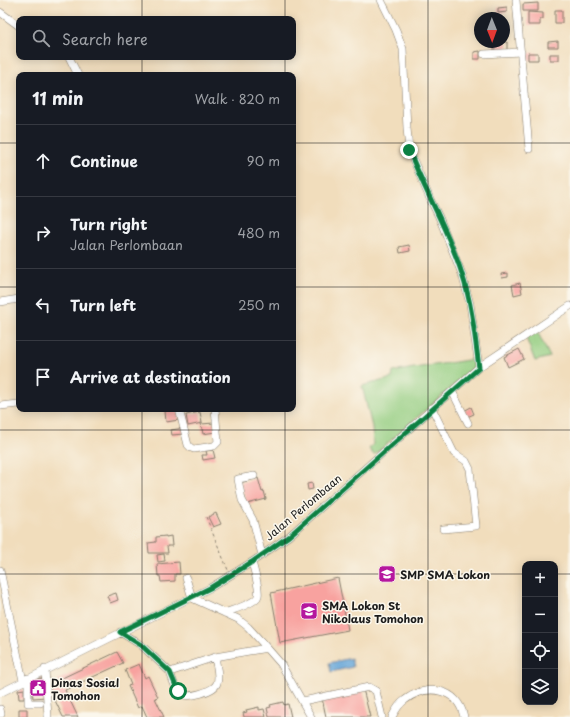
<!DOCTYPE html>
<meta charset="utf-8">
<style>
:root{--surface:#171b24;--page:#242831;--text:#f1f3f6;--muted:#9ea1a6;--line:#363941}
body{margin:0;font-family:"Playpen Sans",sans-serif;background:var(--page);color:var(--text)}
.controls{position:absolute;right:12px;bottom:12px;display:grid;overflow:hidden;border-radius:8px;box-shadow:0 2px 10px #0003}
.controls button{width:36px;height:36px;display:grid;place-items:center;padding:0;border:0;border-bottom:1px solid var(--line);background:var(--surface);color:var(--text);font:20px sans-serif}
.compass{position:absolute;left:474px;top:12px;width:36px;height:36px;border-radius:50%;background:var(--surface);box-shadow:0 2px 10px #0003;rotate:179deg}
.stop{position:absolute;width:12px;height:12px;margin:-9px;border:3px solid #0b8043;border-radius:50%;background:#fff}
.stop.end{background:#0b8043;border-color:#fff;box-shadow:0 1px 4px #0008}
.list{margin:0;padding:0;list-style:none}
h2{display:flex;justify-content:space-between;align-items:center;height:52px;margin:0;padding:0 16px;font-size:17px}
h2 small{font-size:13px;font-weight:400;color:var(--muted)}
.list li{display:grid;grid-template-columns:26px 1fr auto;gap:12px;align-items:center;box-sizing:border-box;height:72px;padding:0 16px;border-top:1px solid var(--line)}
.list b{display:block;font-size:15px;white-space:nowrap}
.list p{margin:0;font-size:13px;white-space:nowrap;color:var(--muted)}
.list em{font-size:13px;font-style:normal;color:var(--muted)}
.icon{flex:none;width:22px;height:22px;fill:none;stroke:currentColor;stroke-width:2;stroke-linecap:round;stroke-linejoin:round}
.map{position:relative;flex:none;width:570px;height:717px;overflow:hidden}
.search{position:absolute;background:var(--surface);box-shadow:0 2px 10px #0003;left:16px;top:16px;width:280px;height:44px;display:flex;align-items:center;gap:10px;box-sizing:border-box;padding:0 14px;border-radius:8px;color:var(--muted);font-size:15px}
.panel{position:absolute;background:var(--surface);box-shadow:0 2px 10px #0003;left:16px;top:72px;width:280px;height:340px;border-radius:8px}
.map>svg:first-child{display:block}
</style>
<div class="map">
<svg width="570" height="717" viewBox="0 0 570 717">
<rect width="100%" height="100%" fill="#fbf7ec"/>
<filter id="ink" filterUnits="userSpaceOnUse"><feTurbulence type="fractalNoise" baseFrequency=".025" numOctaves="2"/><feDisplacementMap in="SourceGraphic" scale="8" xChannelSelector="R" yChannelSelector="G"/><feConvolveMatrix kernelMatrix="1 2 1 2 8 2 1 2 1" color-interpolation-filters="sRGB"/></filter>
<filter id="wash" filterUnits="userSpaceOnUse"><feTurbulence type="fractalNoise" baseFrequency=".012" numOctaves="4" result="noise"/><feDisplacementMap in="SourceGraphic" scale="16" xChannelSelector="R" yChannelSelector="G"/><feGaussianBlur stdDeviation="0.9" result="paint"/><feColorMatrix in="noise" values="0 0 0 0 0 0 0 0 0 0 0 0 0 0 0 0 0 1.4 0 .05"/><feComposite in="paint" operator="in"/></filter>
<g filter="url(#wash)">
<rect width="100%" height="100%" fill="#f1ddbc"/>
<!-- green -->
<path fill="#94cd81" stroke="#58744e" d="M537,331L550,357L535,361L526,338Z
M474,359L476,366L374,455L369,449L373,444L372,427L362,386L392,378L393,372C420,366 447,364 474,359Z"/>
<!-- water -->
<path fill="#65a5d8" stroke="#40607a" d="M351,658L353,667L331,672L329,663Z"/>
<g id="blocks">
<!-- building -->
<path fill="#f8a29f" d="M538,3V11H523V4Z
M507,7V12L498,13V8Z
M555,10H562V23H555Z
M528,12L543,13V19H540V25H528Z
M558,41V47H548V42Z
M507,42V50L494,51V43Z
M480,51V59H474V52Z
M528,53H538V60H528Z
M550,54H559V60H550Z
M409,245L410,251L400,253L399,247Z
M508,273V277L502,278L501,274Z
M520,283L522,293L514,295L512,285Z
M519,349L524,359L508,367L504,357Z
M471,407L474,414L467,417L464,411Z
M178,410L179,420L166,422L165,411Z
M200,412L202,423L188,426L186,415Z
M214,423L215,432L203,434L201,424Z
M183,428L184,434L172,435L171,430Z
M213,450L215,458L203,460L202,455H207L206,451Z
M258,478L262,492L264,491L266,499L247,504L240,483Z
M312,483L313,489L308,490L307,484Z
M216,513L221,524L213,527L208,517Z
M166,536V537L171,536L172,546H167L168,553H149L148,543L156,542V537Z
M164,554L165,561L158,562L157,555Z
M179,562L180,574H175V581L161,582L160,576H158L157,564Z
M338,578L348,630L280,643L271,593Z
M116,593L118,600L110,603L107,596Z
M117,652L123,663L65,690L78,717H63L49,688L59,683L58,680Z
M139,664L145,678L148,676L158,697L155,698L164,717H147L142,706L138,708L128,686L131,685L125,670Z
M45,678L46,697L33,698L31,679Z
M24,689V699H19L18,690Z
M363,689L370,717H326L322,698Z
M283,702L284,705L288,704L291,717H269L267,708L271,707L270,705Z
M259,707V710L264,709L266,717H244L243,713L247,712L246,710Z
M19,709H27V717H19Z"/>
</g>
</g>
<g filter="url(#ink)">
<use href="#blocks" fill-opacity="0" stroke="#867c6c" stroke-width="1"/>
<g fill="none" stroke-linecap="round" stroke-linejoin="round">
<defs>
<path id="minor" d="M381,0L396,30L403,49L407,128L409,150L431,201L439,217L462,274L470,304L479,367
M516,0L529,149
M0,12L19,26
M484,54L521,52
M69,57L78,75
M0,302L19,299
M452,391L468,423
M0,406L19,404
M432,408L454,453L466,461L470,469L476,526L443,529
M179,409L188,445L191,448L194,449L214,446L218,442L215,409
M254,476L238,479L242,500L253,520L262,555
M0,570L23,681
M186,578L192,598L238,619L248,627L267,648
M225,613C232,610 256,603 258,596C260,589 254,570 252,562
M120,632L141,645L170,672L215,657L267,648L281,664L311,717
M45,669L48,717
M170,672C172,678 175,690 181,694C188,699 215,691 217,683C220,675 216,665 215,657
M28,678V703H40
M0,693L210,588L252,562L289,536L479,367L570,306
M303,701L369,687L376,691L382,717
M0,709L1,714
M392,717C395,711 399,704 405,700C427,683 458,688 464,717"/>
</defs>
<!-- minor casing -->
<use href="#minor" stroke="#867c6c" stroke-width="8"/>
<!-- path -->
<path stroke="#867c6c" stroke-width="1" stroke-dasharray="3 3" stroke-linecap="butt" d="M206,517L228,570"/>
<!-- minor -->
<use href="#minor" stroke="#fff" stroke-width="7"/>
</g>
</g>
<g fill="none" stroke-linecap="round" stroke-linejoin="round" filter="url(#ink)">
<!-- route -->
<path stroke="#0b8043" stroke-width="5" d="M178,691L170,672L141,645L120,632L210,588L252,562L289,536L479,368C475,336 472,304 462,274C449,231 425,192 409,150"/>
</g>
<!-- grid -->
<path fill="none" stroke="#1c1c1c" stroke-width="1" stroke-opacity="0.55" d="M142,0V19M285,0V19M428,0V717M142,57V75M285,57V75M0,143H19M293,143H570M0,287H19M293,287H570M142,409V717M285,409V717M0,430H570M0,574H525M555,574H570"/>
<!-- icons -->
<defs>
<symbol id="school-square" viewBox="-11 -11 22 22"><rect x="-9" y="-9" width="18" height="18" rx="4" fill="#b5179e" stroke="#fbf7ec"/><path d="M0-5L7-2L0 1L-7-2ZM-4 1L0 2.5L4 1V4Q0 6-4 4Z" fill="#fff"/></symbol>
<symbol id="civic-square" viewBox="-11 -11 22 22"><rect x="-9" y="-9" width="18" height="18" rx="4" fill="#b5179e" stroke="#fbf7ec"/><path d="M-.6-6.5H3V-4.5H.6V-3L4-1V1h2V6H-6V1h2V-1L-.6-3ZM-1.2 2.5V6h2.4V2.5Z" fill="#fff"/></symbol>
</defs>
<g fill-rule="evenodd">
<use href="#school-square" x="377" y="564" width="20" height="20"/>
<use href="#school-square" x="299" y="601" width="20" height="20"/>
<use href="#civic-square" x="28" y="678" width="20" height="20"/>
</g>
<g text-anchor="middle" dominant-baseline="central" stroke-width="3" stroke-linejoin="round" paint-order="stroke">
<!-- street labels -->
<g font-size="11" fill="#1c1c1c" stroke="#fbf7ec">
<text transform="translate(303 507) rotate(-40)">Jalan Perlombaan</text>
</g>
<!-- poi labels -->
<g font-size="11" font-weight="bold" fill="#1c1c1c" stroke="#fbf7ec" text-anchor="start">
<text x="400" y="574">SMP SMA Lokon</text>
<text x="322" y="605">SMA Lokon St<tspan x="322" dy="13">Nikolaus Tomohon</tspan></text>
<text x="51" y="682">Dinas Sosial<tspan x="51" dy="13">Tomohon</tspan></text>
</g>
</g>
</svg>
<div class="controls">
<button>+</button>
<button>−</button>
<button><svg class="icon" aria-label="locate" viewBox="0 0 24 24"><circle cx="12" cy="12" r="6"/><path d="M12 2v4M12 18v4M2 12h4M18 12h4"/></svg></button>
<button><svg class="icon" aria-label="layers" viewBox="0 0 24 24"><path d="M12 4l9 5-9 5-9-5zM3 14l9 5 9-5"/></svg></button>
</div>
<svg class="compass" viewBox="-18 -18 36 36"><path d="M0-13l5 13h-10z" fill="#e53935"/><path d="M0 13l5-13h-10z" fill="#9ea1a6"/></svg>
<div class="stop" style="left:178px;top:691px"></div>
<div class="stop end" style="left:409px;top:150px"></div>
<div class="search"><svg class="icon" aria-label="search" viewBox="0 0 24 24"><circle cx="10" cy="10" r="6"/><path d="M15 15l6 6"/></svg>Search here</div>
<section class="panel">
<h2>11 min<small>Walk · 820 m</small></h2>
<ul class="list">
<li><svg class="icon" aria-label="ahead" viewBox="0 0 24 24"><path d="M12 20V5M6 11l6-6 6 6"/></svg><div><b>Continue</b></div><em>90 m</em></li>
<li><svg class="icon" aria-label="right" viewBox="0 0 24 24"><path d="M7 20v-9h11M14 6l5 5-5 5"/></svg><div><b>Turn right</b><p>Jalan Perlombaan</p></div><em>480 m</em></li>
<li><svg class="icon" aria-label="left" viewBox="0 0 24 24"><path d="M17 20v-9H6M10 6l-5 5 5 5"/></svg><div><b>Turn left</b></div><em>250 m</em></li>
<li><svg class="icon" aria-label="arrive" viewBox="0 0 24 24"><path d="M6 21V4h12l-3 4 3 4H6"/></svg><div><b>Arrive at destination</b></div></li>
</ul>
</section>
</div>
